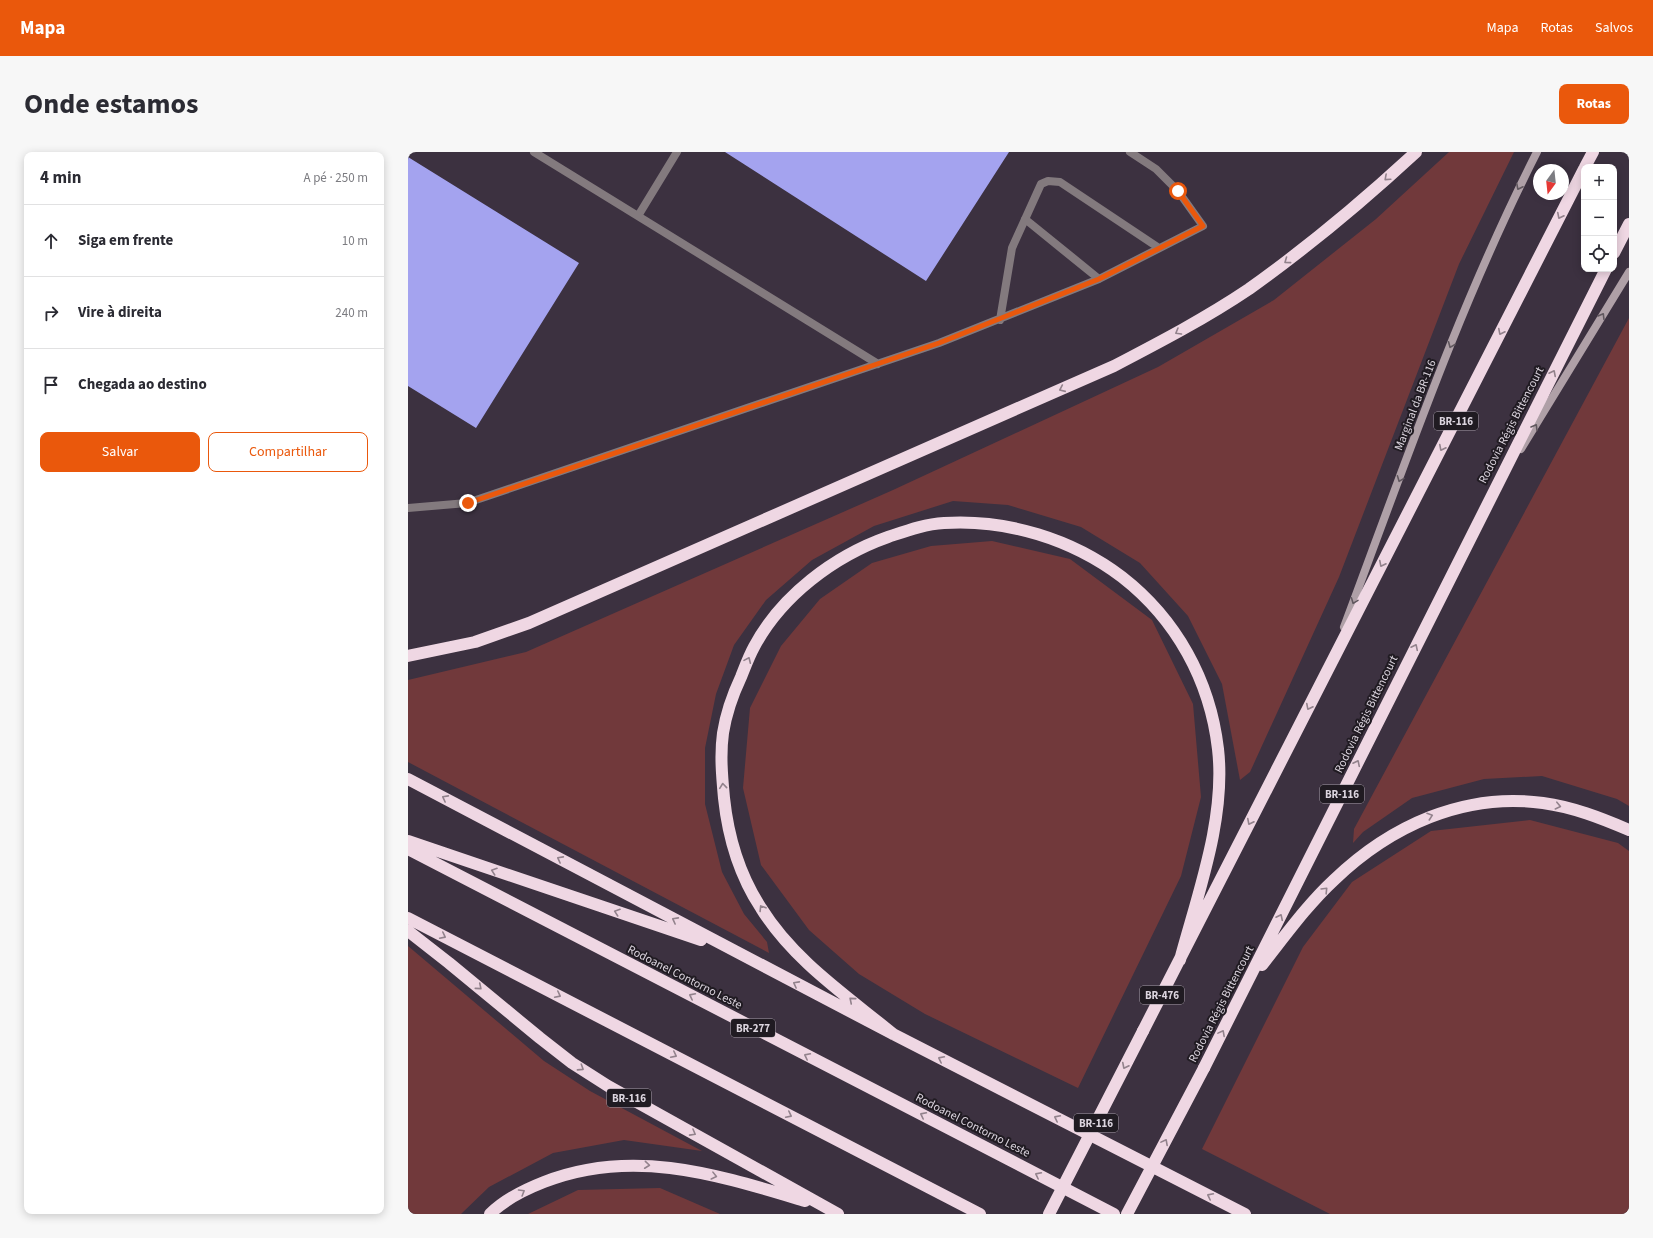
<!DOCTYPE html>
<html lang="pt">
<head>
<meta charset="utf-8">
<style>
	body { margin:0; font-family:"Source Sans 3",sans-serif; background:#f7f7f7; color:#2b2b33 }
	.controls { position:absolute; right:12px; top:12px; display:grid; overflow:hidden; border-radius:8px; box-shadow:0 2px 10px #0003 }
	.controls button { width:36px; height:36px; display:grid; place-items:center; padding:0; border:0; border-bottom:1px solid #e1e1e2; background:#fff; color:#2b2b33; font:20px sans-serif }
	.compass { position:absolute; left:1125px; top:12px; width:36px; height:36px; border-radius:50%; background:#fff; box-shadow:0 2px 10px #0003; rotate:195deg }
	.stop { position:absolute; width:12px; height:12px; margin:-9px; border:3px solid #ea580c; border-radius:50%; background:#fff }
	.stop.end { background:#ea580c; border-color:#fff; box-shadow:0 1px 4px #0008 }
	.list { margin:0; padding:0; list-style:none }
	h2 { display:flex; justify-content:space-between; align-items:center; height:52px; margin:0; padding:0 16px; font-size:17px }
	h2 small { font-size:13px; font-weight:400; color:#7c7c81 }
	.list li { display:grid; grid-template-columns:26px 1fr auto; gap:12px; align-items:center; box-sizing:border-box; height:72px; padding:0 16px; border-top:1px solid #e1e1e2 }
	.list b { display:block; font-size:15px; white-space:nowrap }
	.list em { font-size:13px; font-style:normal; color:#7c7c81 }
	.actions { display:flex; gap:8px; padding:12px 16px }
	.actions a { flex:1; padding:9px 0; border:1px solid #ea580c; border-radius:8px; text-align:center; font-size:14px; color:#ea580c }
	.actions .main { background:#ea580c; color:#fff }
	.icon { flex:none; width:22px; height:22px; fill:none; stroke:currentColor; stroke-width:2; stroke-linecap:round; stroke-linejoin:round }
	.map { position:relative; flex:none; width:1221px; height:1062px; overflow:hidden; border-radius:8px }
	header { display:flex; align-items:center; gap:24px; box-sizing:border-box; height:56px; padding:0 20px; background:#ea580c; color:#fff }
	header strong { font-size:19px }
	nav { display:flex; gap:22px; margin-inline-start:auto; font-size:14px }
	.intro { display:flex; align-items:center; justify-content:space-between; box-sizing:border-box; height:96px; padding:0 24px }
	h1 { margin:0; font-size:28px }
	.button { padding:10px 18px; border-radius:8px; background:#ea580c; color:#fff; font-size:14px; font-weight:700 }
	main { display:flex; gap:24px; padding:0 24px }
	aside { flex:1; background:#fff; border-radius:8px; box-shadow:0 2px 10px #0003 }
	.map>svg:first-child { display:block }
	.green { fill:#71393b }
	.building { fill:#a4a3ef }
	.lines { fill:none; stroke-linecap:round; stroke-linejoin:round }
	.service { stroke:#837a7e; stroke-width:8 }
	.secondary { stroke:#afa0a7; stroke-width:8 }
	.motorway { stroke:#efd7e3; stroke-width:12 }
	.motorway-bridge { stroke:#efd7e3; stroke-width:12 }
	.oneway { stroke:#92828c }
	.oneway2 { stroke:#60575e }
	.route { stroke:#ea580c; stroke-width:5 }
	.labels { text-anchor:middle; stroke-width:4; stroke-linejoin:round; paint-order:stroke }
	.shield { fill:#201b22; stroke:#a39ca6; stroke-width:1 }
	.shield-label { font-size:11px; font-weight:bold; fill:#dbd4de }
	.street-label { font-size:12px; fill:#dbd4de; stroke:#201b22 }
</style>
</head>
<body>
<header>
<strong>Mapa</strong>
<nav><a>Mapa</a><a>Rotas</a><a>Salvos</a></nav>
</header>
<div class="intro"><h1>Onde estamos</h1><a class="button">Rotas</a></div>
<main>
<aside>
<h2>4 min<small>A pé · 250 m</small></h2>
<ul class="list">
<li><svg class="icon" aria-label="ahead" viewBox="0 0 24 24"><path d="M12 20V5M6 11l6-6 6 6"/></svg><div><b>Siga em frente</b></div><em>10 m</em></li>
<li><svg class="icon" aria-label="right" viewBox="0 0 24 24"><path d="M7 20v-9h11M14 6l5 5-5 5"/></svg><div><b>Vire à direita</b></div><em>240 m</em></li>
<li><svg class="icon" aria-label="arrive" viewBox="0 0 24 24"><path d="M6 21V4h12l-3 4 3 4H6"/></svg><div><b>Chegada ao destino</b></div></li>
</ul>
<div class="actions"><a class="main">Salvar</a><a>Compartilhar</a></div>
</aside>
<div class="map">
<svg width="1221" height="1062" viewBox="0 0 1221 1062">
	<rect width="100%" height="100%" fill="#3c3140"/>
	<path class="green" d="M 1041,0 L 1106,0 L 1051,112 L 931,425 L 842,620 L 832,628 L 814,532 L 780,464 L 732,411 L 673,375 L 600,353 L 545,349 L 466,374 L 404,408 L 358,448 L 326,493 L 308,542 L 297,596 L 297,652 L 314,720 L 336,762 L 359,790 L 361,801 L 0,610 L 0,528 L 118,500 L 485,338 L 750,215 L 866,148 L 968,67 Z
		M 1221,166 L 1221,654 L 1209,647 L 1134,624 L 1076,627 L 1004,646 L 955,680 L 945,691 L 946,677 Z
		M 584,389 L 662,407 L 744,468 L 785,552 L 793,645 L 773,724 L 670,936 L 517,862 L 451,822 L 401,778 L 353,713 L 335,636 L 342,556 L 373,494 L 412,447 L 464,411 L 523,394 Z
		M 1122,668 L 1210,691 L 1221,699 L 1221,1062 L 922,1062 L 794,997 L 895,795 L 944,730 L 1023,679 Z
		M 0,794 L 136,909 L 182,939 L 294,999 L 216,988 L 145,1001 L 81,1035 L 53,1062 L 0,1062 Z
		M 252,1036 L 312,1062 L 120,1062 L 170,1038 Z"/>
	<path class="building" d="M 317,0 L 601,0 L 518,129 Z
		M 0,5 L 171,111 L 68,276 L 0,234 Z"/>
	<g class="lines">
		<path class="service" d="M 126,0 L 470,212
			M 230,64 L 269,0
			M 617,67 L 691,127
			M 592,168 L 604,96 L 633,32 L 640,29 L 652,30 L 751,96
			M 0,356 L 59,351 L 531,191 L 691,127 L 795,74 L 770,39 L 748,17 L 722,0"/>
		<path class="secondary" d="M 1113,297 L 1221,120
			M 936,475 C 996,315 1051,153 1129,0"/>
		<path class="motorway" d="M 1177,15 L 1185,0
			M 1206,101 L 1221,72
			M 0,504 L 67,490 L 121,471 L 706,214 C 752,190 798,166 841,137 C 900,95 955,49 1008,0
			M 0,627 L 485,882 L 837,1062
			M 0,689 L 293,788
			M 0,697 L 706,1062
			M 0,766 L 572,1062
			M 0,779 L 41,811 L 132,886 L 164,911 L 200,934 L 430,1062
			M 854,813 C 877,784 899,753 926,728 C 982,674 1056,640 1135,651 C 1165,655 1193,666 1221,678
			M 735,879 L 1176,17
			M 485,882 C 439,844 385,808 353,756 C 332,724 320,684 316,646 C 314,624 312,603 315,581 C 318,562 325,542 333,525 C 337,515 341,504 346,495 C 373,444 426,404 480,385 C 498,379 517,372 536,371 C 599,367 664,387 714,425 C 768,467 802,528 810,597 C 818,666 790,741 772,808
			M 796,916 L 1198,117
			M 82,1062 C 96,1048 118,1037 136,1030 C 225,995 310,1023 397,1049"/>
		<path class="motorway-bridge" d="M 641,1062 L 735,879
			M 719,1062 L 796,916"/>
	</g>
	<defs><path id="oneway-chevron" d="M-2-3.5L2.5 0L-2 3.5" fill="none" stroke-width="1.6" stroke-linecap="round" stroke-linejoin="round"/></defs>
	<g class="oneway">
		<use href="#oneway-chevron" transform="translate(979 26) rotate(138)"/>
		<use href="#oneway-chevron" transform="translate(1152 64) rotate(117)"/>
		<use href="#oneway-chevron" transform="translate(879 109) rotate(144)"/>
		<use href="#oneway-chevron" transform="translate(770 180) rotate(150)"/>
		<use href="#oneway-chevron" transform="translate(1093 180) rotate(117)"/>
		<use href="#oneway-chevron" transform="translate(1145 221) rotate(-63)"/>
		<use href="#oneway-chevron" transform="translate(654 237) rotate(156)"/>
		<use href="#oneway-chevron" transform="translate(1034 296) rotate(117)"/>
		<use href="#oneway-chevron" transform="translate(974 412) rotate(117)"/>
		<use href="#oneway-chevron" transform="translate(1007 495) rotate(-64)"/>
		<use href="#oneway-chevron" transform="translate(340 508) rotate(-66)"/>
		<use href="#oneway-chevron" transform="translate(901 555) rotate(117)"/>
		<use href="#oneway-chevron" transform="translate(949 611) rotate(-64)"/>
		<use href="#oneway-chevron" transform="translate(315 634) rotate(-96)"/>
		<use href="#oneway-chevron" transform="translate(37 646) rotate(-152)"/>
		<use href="#oneway-chevron" transform="translate(1150 654) rotate(13)"/>
		<use href="#oneway-chevron" transform="translate(1022 664) rotate(-19)"/>
		<use href="#oneway-chevron" transform="translate(842 670) rotate(117)"/>
		<use href="#oneway-chevron" transform="translate(152 707) rotate(-152)"/>
		<use href="#oneway-chevron" transform="translate(86 719) rotate(-161)"/>
		<use href="#oneway-chevron" transform="translate(917 738) rotate(-46)"/>
		<use href="#oneway-chevron" transform="translate(354 756) rotate(-122)"/>
		<use href="#oneway-chevron" transform="translate(209 760) rotate(-161)"/>
		<use href="#oneway-chevron" transform="translate(872 765) rotate(-64)"/>
		<use href="#oneway-chevron" transform="translate(267 768) rotate(-152)"/>
		<use href="#oneway-chevron" transform="translate(35 784) rotate(27)"/>
		<use href="#oneway-chevron" transform="translate(388 832) rotate(-152)"/>
		<use href="#oneway-chevron" transform="translate(71 835) rotate(40)"/>
		<use href="#oneway-chevron" transform="translate(150 843) rotate(27)"/>
		<use href="#oneway-chevron" transform="translate(284 844) rotate(-153)"/>
		<use href="#oneway-chevron" transform="translate(444 848) rotate(-140)"/>
		<use href="#oneway-chevron" transform="translate(814 881) rotate(-62)"/>
		<use href="#oneway-chevron" transform="translate(266 903) rotate(27)"/>
		<use href="#oneway-chevron" transform="translate(399 904) rotate(-153)"/>
		<use href="#oneway-chevron" transform="translate(533 907) rotate(-153)"/>
		<use href="#oneway-chevron" transform="translate(717 914) rotate(117)"/>
		<use href="#oneway-chevron" transform="translate(173 916) rotate(33)"/>
		<use href="#oneway-chevron" transform="translate(381 963) rotate(27)"/>
		<use href="#oneway-chevron" transform="translate(515 963) rotate(-153)"/>
		<use href="#oneway-chevron" transform="translate(649 966) rotate(-153)"/>
		<use href="#oneway-chevron" transform="translate(285 981) rotate(29)"/>
		<use href="#oneway-chevron" transform="translate(757 990) rotate(-62)"/>
		<use href="#oneway-chevron" transform="translate(239 1013) rotate(6)"/>
		<use href="#oneway-chevron" transform="translate(630 1023) rotate(-153)"/>
		<use href="#oneway-chevron" transform="translate(306 1024) rotate(14)"/>
		<use href="#oneway-chevron" transform="translate(114 1040) rotate(-31)"/>
		<use href="#oneway-chevron" transform="translate(802 1044) rotate(-153)"/>
	</g>
	<g class="oneway2">
		<use href="#oneway-chevron" transform="translate(1111 35) rotate(117)"/>
		<use href="#oneway-chevron" transform="translate(1194 164) rotate(-59)"/>
		<use href="#oneway-chevron" transform="translate(1043 193) rotate(112)"/>
		<use href="#oneway-chevron" transform="translate(1127 275) rotate(-59)"/>
		<use href="#oneway-chevron" transform="translate(992 327) rotate(111)"/>
		<use href="#oneway-chevron" transform="translate(946 449) rotate(111)"/>
	</g>
	<g class="lines">
		<path class="route" d="M 60,351 L 531,191 L 691,127 L 795,74 L 770,39"/>
	</g>
	<g class="labels">
		<g class="shield">
			<rect x="1026" y="260" width="44" height="18" rx="3"/>
			<rect x="912" y="633" width="44" height="18" rx="3"/>
			<rect x="732" y="834" width="44" height="18" rx="3"/>
			<rect x="323" y="867" width="44" height="18" rx="3"/>
			<rect x="199" y="937" width="44" height="18" rx="3"/>
			<rect x="666" y="962" width="44" height="18" rx="3"/>
		</g>
		<g class="shield-label">
			<text x="1048" y="273">BR-116</text>
			<text x="934" y="646">BR-116</text>
			<text x="754" y="847">BR-476</text>
			<text x="345" y="880">BR-277</text>
			<text x="221" y="950">BR-116</text>
			<text x="688" y="975">BR-116</text>
		</g>
		<g class="street-label">
			<text transform="translate(1007 253) rotate(-69)" y="4">Marginal da BR-116</text>
			<text transform="translate(1103 273) rotate(-63)" y="4">Rodovia Régis Bittencourt</text>
			<text transform="translate(958 562) rotate(-64)" y="4">Rodovia Régis Bittencourt</text>
			<text transform="translate(277 825) rotate(27)" y="4">Rodoanel Contorno Leste</text>
			<text transform="translate(813 852) rotate(-63)" y="4">Rodovia Régis Bittencourt</text>
			<text transform="translate(565 973) rotate(27)" y="4">Rodoanel Contorno Leste</text>
		</g>
	</g>
</svg>
<div class="controls">
<button>+</button>
<button>−</button>
<button><svg class="icon" aria-label="locate" viewBox="0 0 24 24"><circle cx="12" cy="12" r="6"/><path d="M12 2v4M12 18v4M2 12h4M18 12h4"/></svg></button>
</div>
<svg class="compass" viewBox="-18 -18 36 36"><path d="M0-13l5 13h-10z" fill="#e53935"/><path d="M0 13l5-13h-10z" fill="#7c7c81"/></svg>
<div class="stop" style="left:770px;top:39px"></div>
<div class="stop end" style="left:60px;top:351px"></div>
</div>
</main>
</body>
</html>
